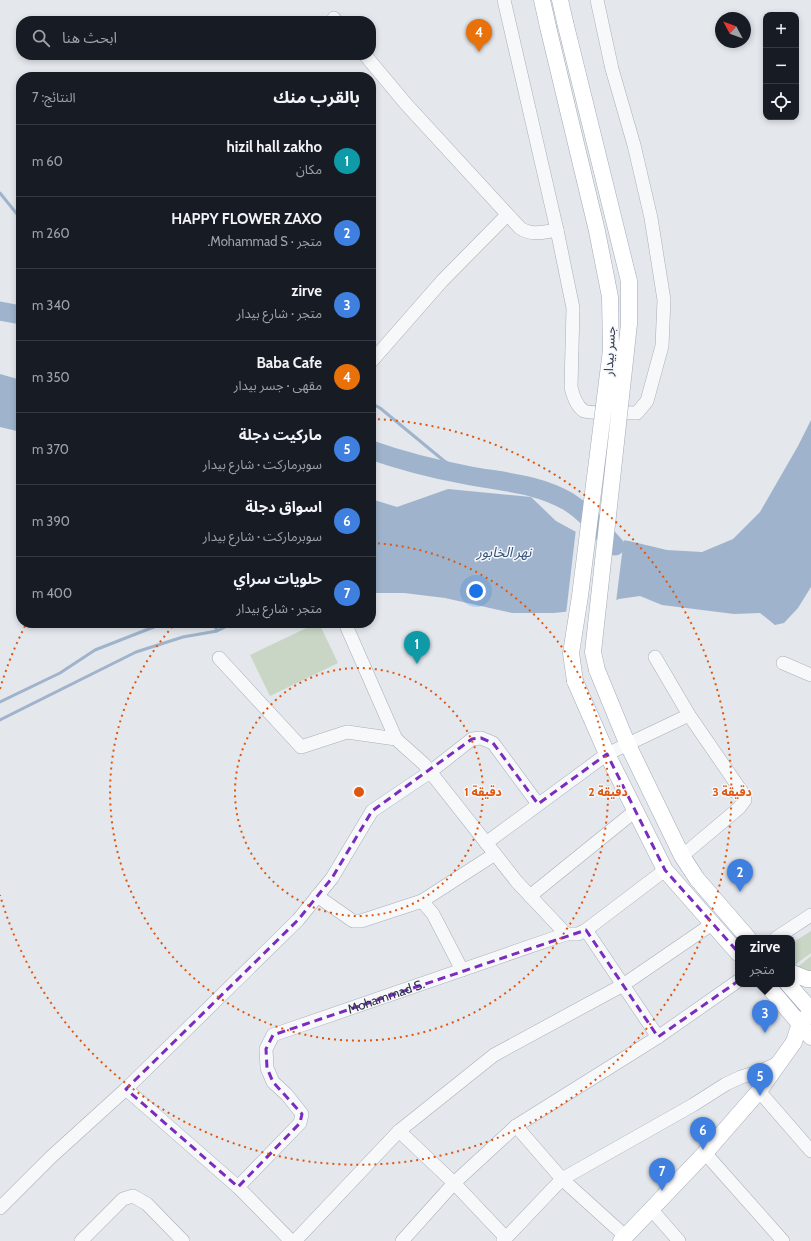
<!DOCTYPE html>
<html lang="ar">
<head>
<meta charset="utf-8">
<style>
	body { margin:0; font-family:Cabin,"Noto Sans Arabic",sans-serif; background:#20242c; color:#f1f3f6; direction:rtl }
	.controls { position:absolute; right:12px; top:12px; display:grid; overflow:hidden; border-radius:8px; box-shadow:0 2px 6px #0003 }
	.controls button { width:36px; height:36px; display:grid; place-items:center; padding:0; border:0; border-bottom:1px solid #363941; background:#171b24; color:#f1f3f6; font:20px sans-serif }
	.compass { position:absolute; left:715px; top:12px; width:36px; height:36px; border-radius:50%; background:#171b24; box-shadow:0 2px 6px #0003; rotate:311deg }
	.you { position:absolute; left:476px; top:591px; width:14px; height:14px; margin:-10px; border:3px solid #fff; border-radius:50%; background:#1a73e8; box-shadow:0 0 0 6px #1a73e833 }
	.badge { display:grid; place-items:center; width:26px; height:26px; border-radius:50%; background:#2563eb; color:#fff; font-size:13px; font-weight:700 }
	.pin { position:absolute; translate:-50% -33px; filter:drop-shadow(0 1px 2px #0008) }
	.pin::after { content:''; position:absolute; top:21px; width:14px; height:12px; background:inherit; clip-path:polygon(0 0,100% 0,50% 100%) }
	.popup { position:absolute; left:735px; top:935px; width:60px; height:52px; box-sizing:border-box; display:grid; place-content:center; border-radius:8px; background:#171b24; filter:drop-shadow(0 1px 3px #0005); font-size:13px; white-space:nowrap; color:#9ea1a6 }
	.popup b { font-size:15px; color:#f1f3f6 }
	.popup::after { content:''; position:absolute; left:50%; top:100%; margin-left:-8px; border:8px solid transparent; border-top-color:#171b24 }
	.list { margin:0; padding:0; list-style:none }
	h2 { display:flex; justify-content:space-between; align-items:center; height:52px; margin:0; padding:0 16px; font-size:17px }
	h2 small { font-size:13px; font-weight:400; color:#9ea1a6 }
	.list li { display:grid; grid-template-columns:26px 1fr auto; gap:12px; align-items:center; box-sizing:border-box; height:72px; padding:0 16px; border-top:1px solid #363941 }
	.list b { display:block; font-size:15px; white-space:nowrap }
	.list p { margin:0; font-size:13px; white-space:nowrap; color:#9ea1a6 }
	.list em { font-size:13px; font-style:normal; color:#9ea1a6 }
	.icon { flex:none; width:22px; height:22px; fill:none; stroke:currentColor; stroke-width:2; stroke-linecap:round; stroke-linejoin:round }
	.map { position:relative; flex:none; width:811px; height:1241px; overflow:hidden; direction:ltr }
	.search { position:absolute; background:#171b24; box-shadow:0 2px 6px #0003; left:16px; top:16px; width:360px; height:44px; display:flex; align-items:center; gap:10px; box-sizing:border-box; padding:0 14px; border-radius:16px; color:#9ea1a6; font-size:15px }
	.panel { position:absolute; background:#171b24; box-shadow:0 2px 6px #0003; left:16px; top:72px; width:360px; height:556px; border-radius:16px; direction:rtl }
	.map>svg:first-child { display:block }
	.green { fill:#c9d6c5 }
	.water { fill:#9fb4cc }
	.pier { fill:#e4e7ec }
	.lines { fill:none; stroke-linecap:round; stroke-linejoin:round }
	.stream { stroke:#9fb4cc; stroke-width:3 }
	.river { stroke:#9fb4cc; stroke-width:19 }
	.minor-casing { stroke:#a9aeb7; stroke-width:14 }
	.major-casing { stroke:#a3abb8; stroke-width:17 }
	.minor { stroke:#f7f8fa; stroke-width:13 }
	.major { stroke:#fff; stroke-width:16 }
	.major-bridge-casing { stroke:#a3abb8; stroke-width:17; stroke-linecap:butt }
	.major-bridge { stroke:#fff; stroke-width:16 }
	.marked { fill:none; stroke:#7b2cbf; stroke-width:3; stroke-dasharray:8 5; stroke-linejoin:round }
	.ring { fill:none; stroke:#df570f; stroke-width:2; stroke-dasharray:2 4 }
	.labels { text-anchor:middle; stroke-width:3; stroke-linejoin:round; paint-order:stroke }
	.street-label { font-size:13px; fill:#2b3445; stroke:#f4f6f9 }
	.water-label { font-size:14px; font-style:italic; fill:#34527a; stroke:#f4f6f9 }
	.centre { fill:#df570f; stroke:#f4f6f9; stroke-width:2 }
	.ring-label { font-size:12px; text-anchor:middle; font-weight:bold; fill:#df570f; stroke:#f4f6f9; stroke-width:3; stroke-linejoin:round; paint-order:stroke }
</style>
</head>
<body>
<div class="map">
<svg width="811" height="1241" viewBox="0 0 811 1241">
	<rect width="100%" height="100%" fill="#e4e7ec"/>
	<path class="green" d="M 317,623 L 319,623 L 338,663 L 270,696 L 250,655 Z
		M 811,931 L 811,953 L 792,967 L 792,943 Z
		M 811,956 L 811,975 L 794,970 Z"/>
	<path class="water" d="M 0,374 L 21,380 L 21,432 L 0,427 Z
		M 811,420 L 811,587 L 798,608 L 784,623 L 775,625 L 760,613 L 734,614 L 662,605 L 640,596 L 619,599 L 590,609 L 554,613 L 512,613 L 445,598 L 404,593 L 371,593 L 371,499 L 397,507 L 448,489 L 531,497 L 556,521 L 578,533 L 629,541 L 667,550 L 702,552 L 733,539 L 760,512 L 798,446 Z"/>
	<path class="pier" d="M 576,529 L 579,531 L 624,538 L 616,602 L 590,611 L 566,614 Z"/>
	<g class="lines">
		<path class="stream" d="M 0,193 L 21,219
			M 371,403 L 380,408 L 443,460 L 464,475
			M 214,623 L 217,631
			M 0,702 L 60,673 L 95,650 L 164,623
			M 0,720 L 136,652 L 183,637 L 217,631 L 233,623"/>
		<path class="river" d="M 0,311 L 21,315
			M 371,450 C 402,461 434,469 466,475 C 501,482 537,483 569,502 C 588,514 600,530 615,546"/>
		<g class="minor-casing">
			<g id="minor">
				<path d="M 504,0 L 557,230 L 573,308 L 571,387 C 573,396 576,406 584,411 C 590,414 628,412 637,413 L 647,401 L 662,346 L 664,300 L 651,218 L 634,145 L 612,69 L 597,0"/>
				<path d="M 334,18 L 336,21"/>
				<path d="M 365,55 L 406,104 L 520,228 C 532,236 544,232 557,230"/>
				<path d="M 371,362 L 442,281 L 507,215"/>
				<path d="M 345,623 L 396,739"/>
				<path d="M 655,657 L 689,715 L 744,795 L 745,800 L 739,808 L 682,856"/>
				<path d="M 219,658 L 301,747 L 347,732 L 396,739 L 424,764 L 517,882 L 566,934"/>
				<path d="M 783,663 L 811,675"/>
				<path d="M 486,843 L 607,754 L 689,715"/>
				<path d="M 317,896 L 353,921 L 361,921 L 422,901"/>
				<path d="M 530,896 L 635,811"/>
				<path d="M 586,930 L 658,1037"/>
				<path d="M 776,938 L 811,915"/>
				<path d="M 462,970 L 433,914 L 422,901 L 495,854"/>
				<path d="M 126,1089 L 238,1187 L 291,1241"/>
				<path d="M 759,1091 L 811,1151"/>
				<path d="M 516,1126 L 562,1179 L 625,1236"/>
				<path d="M 399,1131 L 494,1055 L 623,985 L 712,924"/>
				<path d="M 705,1153 L 783,1241"/>
				<path id="s1" d="M 238,1187 L 300,1123 L 302,1114 L 287,1095 L 273,1082 L 267,1068 L 266,1049 L 273,1035 L 566,934 L 578,934 L 586,930 L 665,870"/>
				<path d="M 0,1208 L 51,1157 L 126,1089 L 298,920 L 332,878 L 372,811 L 430,772 L 472,739 L 481,738 L 493,743 L 538,804"/>
				<path d="M 651,1209 L 679,1241"/>
				<path d="M 81,1241 L 123,1199 L 133,1196 L 147,1204 L 183,1241"/>
				<path d="M 295,1241 L 399,1131 L 454,1183 L 506,1238"/>
				<path d="M 402,1241 L 454,1183 L 516,1126 L 658,1037 L 738,981"/>
				<path d="M 503,1241 L 562,1179 L 693,1105 L 726,1084 L 741,1077 L 758,1072 L 781,1062"/>
			</g>
		</g>
		<g class="major-casing">
			<path id="major" d="M 542,0 L 548,27
				M 560,0 L 565,22
				M 597,670 L 627,743 L 682,856 L 697,879 L 748,938
				M 575,681 L 607,754 L 665,870 L 738,953
				M 792,973 L 807,979 L 811,979
				M 766,984 L 811,1037
				M 788,984 L 811,1010
				M 621,1241 L 705,1153 L 759,1091 L 794,1042 L 800,1023 L 811,1013"/>
		</g>
		<use href="#minor" class="minor"/>
		<use href="#major" class="major"/>
		<g class="major-bridge-casing">
			<path id="major-bridge" d="M 565,22 L 629,281 L 629,324 L 593,652 L 597,670
				M 548,27 L 597,231 L 610,297 L 611,350 L 580,596 L 571,653 L 575,681"/>
		</g>
		<use href="#major-bridge" class="major-bridge"/>
	</g>
	<path class="marked" d="M 481,738 L 493,743 L 538,804 L 607,754 L 665,870 L 754,970 L 658,1037 L 586,930 L 273,1035 L 266,1049 L 267,1068 L 273,1082 L 302,1114 L 300,1123 L 238,1187 L 126,1089 L 298,920 L 332,878 L 372,811 L 472,739 Z"/>
	<g class="ring">
		<circle cx="359" cy="792" r="124"/>
		<path d="M372 543A249 249 0 1 1 175 624"/>
		<path d="M0 689A373 373 0 0 1 25 626M372 419A373 373 0 1 1 0 895"/>
	</g>
	<g class="labels">
		<g class="street-label">
			<text transform="translate(609 351) rotate(-87)" y="5">جسر بيدار</text>
			<text dy="5" stroke="none"><textPath href="#s1" startOffset="311">Mohammad S.</textPath></text>
		</g>
		<g class="water-label">
			<text x="504" y="557">نهر الخابور</text>
		</g>
	</g>
	<circle cx="359" cy="792" r="6" class="centre"/>
	<g class="ring-label">
		<text x="483" y="796">1 دقيقة</text>
		<text x="608" y="796">2 دقيقة</text>
		<text x="732" y="796">3 دقيقة</text>
	</g>
</svg>
<div class="controls">
<button>+</button>
<button>−</button>
<button><svg class="icon" aria-label="locate" viewBox="0 0 24 24"><circle cx="12" cy="12" r="6"/><path d="M12 2v4M12 18v4M2 12h4M18 12h4"/></svg></button>
</div>
<svg class="compass" viewBox="-18 -18 36 36"><path d="M0-13l5 13h-10z" fill="#e53935"/><path d="M0 13l5-13h-10z" fill="#9ea1a6"/></svg>
<div class="you"></div>
<div class="pin badge" style="left:417px;top:664px;background:#0f9aa8">1</div>
<div class="pin badge" style="left:740px;top:892px;background:#3f7fe0">2</div>
<div class="pin badge" style="left:765px;top:1033px;background:#3f7fe0">3</div>
<div class="popup"><b>zirve</b>متجر</div>
<div class="pin badge" style="left:479px;top:52px;background:#e8710a">4</div>
<div class="pin badge" style="left:760px;top:1096px;background:#3f7fe0">5</div>
<div class="pin badge" style="left:703px;top:1150px;background:#3f7fe0">6</div>
<div class="pin badge" style="left:662px;top:1191px;background:#3f7fe0">7</div>
<div class="search"><svg class="icon" aria-label="search" viewBox="0 0 24 24"><circle cx="10" cy="10" r="6"/><path d="M15 15l6 6"/></svg>ابحث هنا</div>
<section class="panel">
<h2>بالقرب منك<small>النتائج: 7</small></h2>
<ul class="list">
<li><span class="badge" style="background:#0f9aa8">1</span><div><b>hizil hall zakho</b><p>مكان</p></div><em>60 m</em></li>
<li><span class="badge" style="background:#3f7fe0">2</span><div><b>HAPPY FLOWER ZAXO</b><p>متجر · Mohammad S.</p></div><em>260 m</em></li>
<li><span class="badge" style="background:#3f7fe0">3</span><div><b>zirve</b><p>متجر · شارع بيدار</p></div><em>340 m</em></li>
<li><span class="badge" style="background:#e8710a">4</span><div><b>Baba Cafe</b><p>مقهى · جسر بيدار</p></div><em>350 m</em></li>
<li><span class="badge" style="background:#3f7fe0">5</span><div><b>ماركيت دجلة</b><p>سوبرماركت · شارع بيدار</p></div><em>370 m</em></li>
<li><span class="badge" style="background:#3f7fe0">6</span><div><b>اسواق دجلة</b><p>سوبرماركت · شارع بيدار</p></div><em>390 m</em></li>
<li><span class="badge" style="background:#3f7fe0">7</span><div><b>حلويات سراي</b><p>متجر · شارع بيدار</p></div><em>400 m</em></li>
</ul>
</section>
</div>
</body>
</html>
